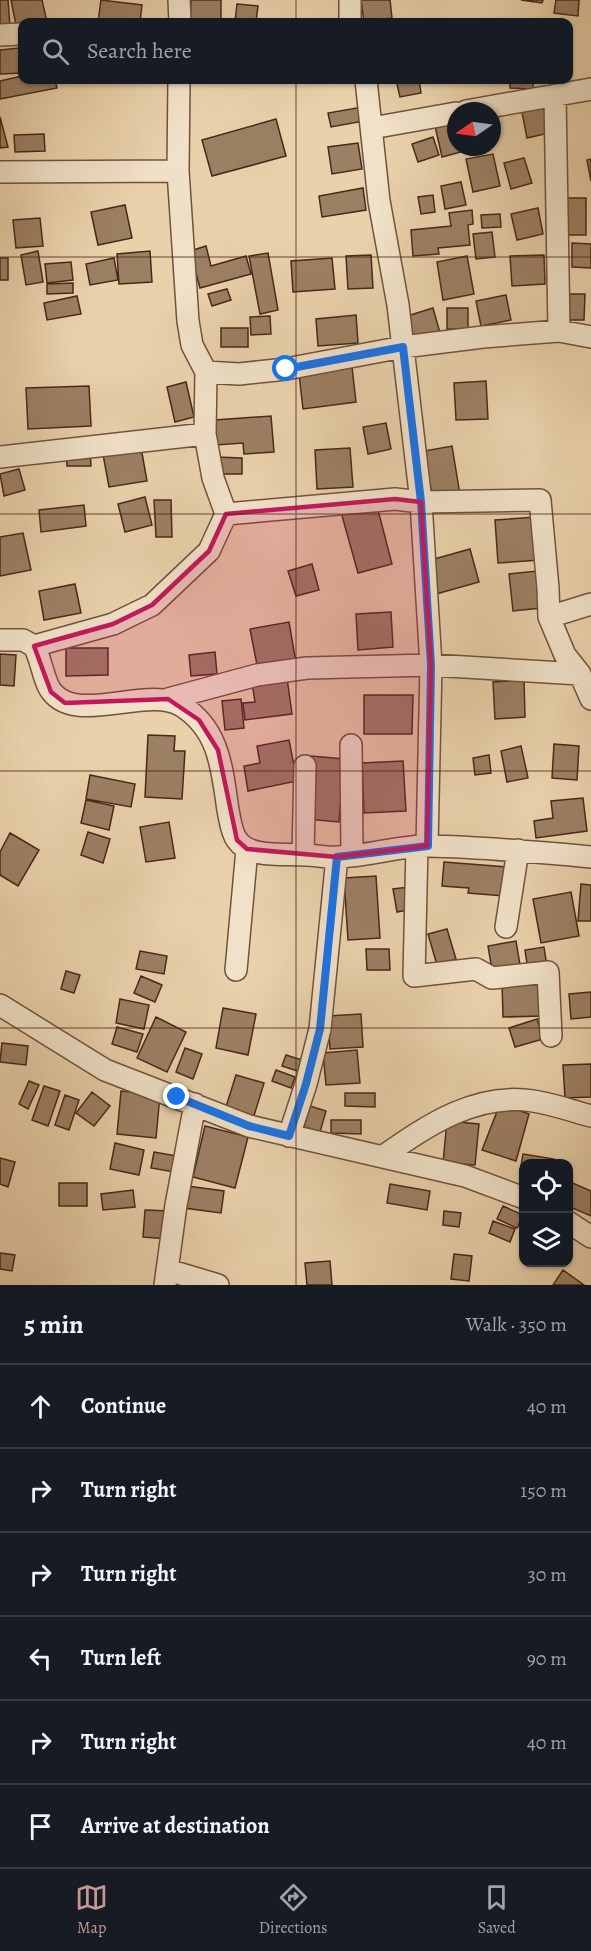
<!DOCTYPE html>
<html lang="en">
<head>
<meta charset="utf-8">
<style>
	body { margin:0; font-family:Alegreya,serif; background:#20242c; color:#f1f3f6 }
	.controls { position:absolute; right:18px; bottom:18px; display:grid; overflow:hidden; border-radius:12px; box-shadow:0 2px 4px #0004 }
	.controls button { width:54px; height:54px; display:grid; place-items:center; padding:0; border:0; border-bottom:2px solid #363941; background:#171b24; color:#f1f3f6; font:30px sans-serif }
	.compass { position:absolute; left:447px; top:102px; width:54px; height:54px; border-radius:50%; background:#171b24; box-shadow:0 2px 4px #0004; rotate:257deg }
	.stop { position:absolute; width:18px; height:18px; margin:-14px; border:4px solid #1a73e8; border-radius:50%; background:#fff }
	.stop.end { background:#1a73e8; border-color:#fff; box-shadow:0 2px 6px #0008 }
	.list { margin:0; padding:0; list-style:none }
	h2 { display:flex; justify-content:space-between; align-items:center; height:78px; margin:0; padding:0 24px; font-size:26px }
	h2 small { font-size:20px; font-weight:400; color:#9ea1a6 }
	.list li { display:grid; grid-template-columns:39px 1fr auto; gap:18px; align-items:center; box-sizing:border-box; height:84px; padding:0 24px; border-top:2px solid #363941 }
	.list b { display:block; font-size:22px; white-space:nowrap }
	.list em { font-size:20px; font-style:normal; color:#9ea1a6 }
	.icon { flex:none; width:33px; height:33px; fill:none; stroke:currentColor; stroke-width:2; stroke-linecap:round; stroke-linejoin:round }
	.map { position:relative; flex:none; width:591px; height:1285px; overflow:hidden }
	.search { position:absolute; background:#171b24; box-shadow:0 2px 4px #0004; left:18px; right:18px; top:18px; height:66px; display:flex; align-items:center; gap:15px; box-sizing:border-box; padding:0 21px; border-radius:12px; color:#9ea1a6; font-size:22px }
	.sheet { height:582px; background:#171b24 }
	nav { display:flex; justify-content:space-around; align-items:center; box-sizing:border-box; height:84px; border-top:2px solid #363941; background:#171b24; font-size:16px; color:#9ea1a6 }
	nav a { display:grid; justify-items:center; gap:3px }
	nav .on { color:#c59692 }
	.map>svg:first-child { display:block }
	.building { fill:#9c8064; stroke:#492817; stroke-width:1.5 }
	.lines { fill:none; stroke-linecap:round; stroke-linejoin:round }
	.minor-casing { stroke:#71523c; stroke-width:24 }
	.minor { stroke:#f1e1c8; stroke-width:21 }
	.route { stroke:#1a73e8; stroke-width:8 }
	.marked { fill:#c2185b; fill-opacity:0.2; stroke:#c2185b; stroke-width:4.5; stroke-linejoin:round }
	.grid { fill:none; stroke:#492817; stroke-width:1.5; stroke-opacity:0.55 }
</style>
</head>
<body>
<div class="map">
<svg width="591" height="1285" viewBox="0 0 591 1285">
	<rect width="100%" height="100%" fill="#e9d1ab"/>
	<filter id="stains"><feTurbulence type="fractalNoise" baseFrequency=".00333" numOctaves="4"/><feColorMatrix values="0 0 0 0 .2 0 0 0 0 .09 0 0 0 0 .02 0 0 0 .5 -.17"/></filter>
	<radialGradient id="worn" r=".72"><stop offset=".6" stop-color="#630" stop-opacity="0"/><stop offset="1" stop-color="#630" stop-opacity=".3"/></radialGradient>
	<path class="building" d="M 0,0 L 8,0 L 10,28 L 0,28 Z
		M 11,0 L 42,0 L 47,22 L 22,22 L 22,29 L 17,30 Z
		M 101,0 L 142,5 L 140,22 L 98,22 Z
		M 191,0 L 221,0 L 221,22 L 192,22 L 192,19 L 190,19 Z
		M 361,0 L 390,0 L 392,18 L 364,22 Z
		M 521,0 L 543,0 L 542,3 Z
		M 556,0 L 579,0 L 578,16 L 554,13 Z
		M 237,4 L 258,6 L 256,22 L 235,22 Z
		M 19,48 L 21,73 L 0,74 L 0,50 Z
		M 22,76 L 22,80 L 55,80 L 57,88 L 0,99 L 0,81 Z
		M 396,80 L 419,80 L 421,93 L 400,97 Z
		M 510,80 L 533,80 L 533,89 L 510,88 Z
		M 362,107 L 364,121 L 331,127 L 328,113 Z
		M 543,107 L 549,133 L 527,138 L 522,112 Z
		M 0,117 L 8,147 L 0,148 Z
		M 276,119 L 286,156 L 212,176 L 202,140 Z
		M 456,120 L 456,147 L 467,147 L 468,150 L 442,157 L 435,126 Z
		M 44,134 L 45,151 L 15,152 L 14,135 Z
		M 433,137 L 439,155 L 418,162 L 412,144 Z
		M 358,143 L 362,169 L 332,174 L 328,147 Z
		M 493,154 L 500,186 L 473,192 L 466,159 Z
		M 524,158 L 532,183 L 511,189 L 504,163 Z
		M 591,159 L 591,181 L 587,160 Z
		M 461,182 L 466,205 L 445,209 L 441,186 Z
		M 363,188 L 366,210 L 322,217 L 319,196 Z
		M 433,195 L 435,212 L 421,214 L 418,197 Z
		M 563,198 L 586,198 L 586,235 L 564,235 Z
		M 125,205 L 132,238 L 98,245 L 91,212 Z
		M 538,208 L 543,234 L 517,240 L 511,214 Z
		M 472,210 L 473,224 L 468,225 L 470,245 L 438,248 L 439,254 L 413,256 L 411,230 L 451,226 L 449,213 Z
		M 500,214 L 501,227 L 482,228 L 481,215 Z
		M 40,218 L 43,246 L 16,248 L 13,220 Z
		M 492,232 L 495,257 L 476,259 L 473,234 Z
		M 572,243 L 591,244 L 591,268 L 572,267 Z
		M 206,246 L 211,266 L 246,256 L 251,274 L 200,288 L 190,251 Z
		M 38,251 L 43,282 L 26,285 L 21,255 Z
		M 150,251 L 152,282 L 119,284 L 117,254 Z
		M 268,253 L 278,310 L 260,314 L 249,256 Z
		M 371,255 L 373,288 L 348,289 L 346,256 Z
		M 544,255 L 545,284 L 512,286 L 510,256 Z
		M 467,256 L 474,294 L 443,300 L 437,262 Z
		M 0,258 L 8,258 L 8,280 L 0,280 Z
		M 114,258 L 118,280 L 90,285 L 86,264 Z
		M 332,258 L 335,289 L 293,292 L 291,261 Z
		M 71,262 L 73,280 L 47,283 L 45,264 Z
		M 73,283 L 73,293 L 47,294 L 47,284 Z
		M 227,289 L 231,300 L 212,306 L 208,294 Z
		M 566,294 L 585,294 L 584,320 L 566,320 Z
		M 506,295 L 511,320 L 481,326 L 476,301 Z
		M 77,296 L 81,314 L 47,320 L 44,303 Z
		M 433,308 L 440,333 L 414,340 L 407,316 Z
		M 447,308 L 468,308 L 468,329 L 447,329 Z
		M 356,315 L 358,343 L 318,346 L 316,319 Z
		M 270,316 L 271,334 L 251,335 L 250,317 Z
		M 221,328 L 248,328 L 248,347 L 221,347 Z
		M 352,367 L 356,402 L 303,409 L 299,374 Z
		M 486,381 L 488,419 L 456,420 L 454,383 Z
		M 186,382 L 194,417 L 175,422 L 167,387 Z
		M 89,386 L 91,426 L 28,429 L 26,388 Z
		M 271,416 L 274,452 L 244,454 L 243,443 L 216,445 L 215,420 Z
		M 386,423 L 391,449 L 368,454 L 363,427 Z
		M 140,442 L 147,481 L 109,487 L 102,449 Z
		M 452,446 L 460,495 L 433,500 L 424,451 Z
		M 350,448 L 353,487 L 317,489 L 315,450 Z
		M 90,451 L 91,466 L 67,466 L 66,452 Z
		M 216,457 L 242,458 L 242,474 L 216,474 Z
		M 19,469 L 25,490 L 4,496 L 0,474 Z
		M 145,497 L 152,525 L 125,532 L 118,504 Z
		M 154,500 L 171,500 L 172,537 L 156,537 Z
		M 376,502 L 392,564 L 358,573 L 341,512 Z
		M 84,505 L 86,526 L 41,532 L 39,510 Z
		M 536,517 L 540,560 L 498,563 L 495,520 Z
		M 23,533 L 31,570 L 0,576 L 0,537 Z
		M 470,549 L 479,582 L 436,594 L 427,561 Z
		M 312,564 L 319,590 L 296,596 L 288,571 Z
		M 537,571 L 541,608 L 513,611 L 509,574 Z
		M 75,584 L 81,613 L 44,620 L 39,591 Z
		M 391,612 L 393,647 L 358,650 L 356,614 Z
		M 289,622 L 296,663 L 258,670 L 250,629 Z
		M 66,648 L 108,648 L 108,675 L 66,676 Z
		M 215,652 L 217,674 L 191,676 L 189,655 Z
		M 0,654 L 16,655 L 14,686 L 0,685 Z
		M 287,678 L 292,714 L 245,720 L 243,703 L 255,702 L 252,683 Z
		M 524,680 L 525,717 L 495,719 L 493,682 Z
		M 364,695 L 413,695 L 412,734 L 364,734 Z
		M 241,699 L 244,728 L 225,730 L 222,701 Z
		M 148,735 L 175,736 L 174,751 L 185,751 L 182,799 L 145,797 Z
		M 289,740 L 297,781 L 248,791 L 244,766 L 260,763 L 257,746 Z
		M 554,744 L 579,746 L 577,780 L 552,778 Z
		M 521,746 L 528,778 L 507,782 L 501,751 Z
		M 489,755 L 491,773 L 475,775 L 473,758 Z
		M 311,756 L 344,759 L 339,822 L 306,819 Z
		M 403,761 L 406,811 L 364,813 L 362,763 Z
		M 90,775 L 135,784 L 131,807 L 86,799 Z
		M 583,798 L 587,831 L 536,838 L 534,821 L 553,818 L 551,801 Z
		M 86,800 L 114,806 L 109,830 L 81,823 Z
		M 169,822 L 175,858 L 146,862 L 140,827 Z
		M 88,832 L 110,839 L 103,863 L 81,855 Z
		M 10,833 L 39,850 L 18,886 L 0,875 L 0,852 Z
		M 444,862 L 507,867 L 504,896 L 468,893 L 469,888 L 442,886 Z
		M 376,876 L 380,938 L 348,940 L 344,878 Z
		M 581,884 L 591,885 L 591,921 L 578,921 Z
		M 409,887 L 413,909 L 397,912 L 393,889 Z
		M 571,892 L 579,936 L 541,943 L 533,899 Z
		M 447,929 L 456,959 L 437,965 L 428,934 Z
		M 516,941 L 520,965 L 492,970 L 488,946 Z
		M 544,947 L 547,967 L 528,970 L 525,950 Z
		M 366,949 L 389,949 L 390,970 L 367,970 Z
		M 140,951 L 167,956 L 164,974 L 136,969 Z
		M 66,971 L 80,975 L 74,993 L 61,989 Z
		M 141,976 L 162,985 L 155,1002 L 134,993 Z
		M 502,982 L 542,982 L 543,1016 L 503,1017 Z
		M 591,992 L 591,1017 L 571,1019 L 569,994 Z
		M 120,999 L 149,1005 L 144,1029 L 116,1023 Z
		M 223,1008 L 256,1014 L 248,1055 L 216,1048 Z
		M 361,1014 L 363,1047 L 330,1049 L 328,1016 Z
		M 156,1017 L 186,1032 L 167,1072 L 137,1058 Z
		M 537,1019 L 543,1039 L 515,1047 L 509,1028 Z
		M 117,1027 L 143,1034 L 137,1052 L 112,1044 Z
		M 2,1043 L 28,1046 L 26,1065 L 0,1062 Z
		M 185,1048 L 202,1054 L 193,1079 L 176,1072 Z
		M 357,1050 L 360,1083 L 326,1085 L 323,1053 Z
		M 286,1055 L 305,1061 L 301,1072 L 282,1066 Z
		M 591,1064 L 591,1097 L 565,1098 L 563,1065 Z
		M 276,1070 L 295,1077 L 291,1088 L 272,1081 Z
		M 236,1075 L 264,1083 L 253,1119 L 225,1110 Z
		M 29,1081 L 39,1085 L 28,1109 L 19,1104 Z
		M 44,1086 L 60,1091 L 48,1126 L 32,1120 Z
		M 121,1091 L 160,1095 L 156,1138 L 117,1134 Z
		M 92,1092 L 110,1106 L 94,1126 L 76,1113 Z
		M 345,1093 L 375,1093 L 375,1107 L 345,1106 Z
		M 65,1095 L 79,1100 L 69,1130 L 55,1125 Z
		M 500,1104 L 529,1114 L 516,1161 L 482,1150 Z
		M 310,1106 L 326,1111 L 320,1132 L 304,1127 Z
		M 331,1120 L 361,1120 L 361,1134 L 331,1133 Z
		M 447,1121 L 479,1124 L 475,1165 L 443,1163 Z
		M 205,1126 L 248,1137 L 235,1188 L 193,1177 Z
		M 115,1143 L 144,1150 L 139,1175 L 110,1169 Z
		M 154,1152 L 177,1156 L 174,1172 L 151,1168 Z
		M 523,1154 L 554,1159 L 553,1164 L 524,1164 L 524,1173 L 520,1172 Z
		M 0,1158 L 15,1162 L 8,1187 L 0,1184 Z
		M 568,1181 L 591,1191 L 591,1216 L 568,1206 Z
		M 59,1183 L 87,1183 L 87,1206 L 59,1206 Z
		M 390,1184 L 430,1191 L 427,1210 L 387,1203 Z
		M 187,1186 L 224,1191 L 221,1213 L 184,1208 Z
		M 133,1190 L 135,1207 L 103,1210 L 101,1194 Z
		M 503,1206 L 523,1215 L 517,1228 L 497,1219 Z
		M 145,1210 L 170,1211 L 169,1239 L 143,1237 Z
		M 444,1211 L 461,1213 L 459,1227 L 443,1225 Z
		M 493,1221 L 515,1229 L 510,1242 L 489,1233 Z
		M 0,1253 L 15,1255 L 12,1271 L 0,1269 Z
		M 454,1254 L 472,1256 L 469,1281 L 451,1279 Z
		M 330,1261 L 332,1285 L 307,1285 L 305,1263 Z
		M 563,1270 L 584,1285 L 553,1285 Z"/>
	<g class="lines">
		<g class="minor-casing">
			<path id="minor" d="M 179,0 L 180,22
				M 350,22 L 350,0
				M 0,35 L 22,34
				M 179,80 L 178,171 L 188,321 L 192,345 L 206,372 L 239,374 L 286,369 L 403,347 L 483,337 L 559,331 L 591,337
				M 366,80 L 379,201 L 398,305 L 421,502 L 431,665 L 427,846
				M 555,95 L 559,331
				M 466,111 L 591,89
				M 372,128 L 456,113
				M 0,172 L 178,171
				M 0,457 L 205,434
				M 226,514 L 395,499 L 421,502 L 540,500 L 548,588 L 549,617 L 565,655 L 580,674 L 591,699
				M 549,617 L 591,604
				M 0,640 L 23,640 L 34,646 C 41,658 44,683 52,692 C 78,725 148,685 182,706 C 220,730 222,770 228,810 C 230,819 231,832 237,840 C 250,859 286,853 306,855 C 316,855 327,858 338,857 C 368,856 397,846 428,846 C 482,847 537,852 591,857
				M 34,646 L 113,624 L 152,605 L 209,551 L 226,514 L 213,478 L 205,434 L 206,372
				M 168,699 L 257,675 L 307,668 L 431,665 L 580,674
				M 351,745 L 352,855
				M 417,846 L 414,976 L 476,969 L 492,978 L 548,972 L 551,1036
				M 303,854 L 305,766
				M 506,927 L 518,850
				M 236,970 L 247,849
				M 0,1005 L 105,1070 L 249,1126 L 465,1176 L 524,1198
				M 289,1136 L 306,1084 L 320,1029 L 337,857
				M 382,1157 C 427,1126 475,1092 533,1101 C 553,1104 572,1111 591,1116
				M 568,1222 L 591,1237
				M 168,1270 L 218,1285
				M 165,1285 L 176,1205 L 195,1104"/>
		</g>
		<use href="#minor" class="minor"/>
	</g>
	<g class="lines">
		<path class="route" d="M 177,1097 L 249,1126 L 289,1136 L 306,1084 L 320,1029 L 337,857 L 428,846 L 431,665 L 421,502 L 403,347 L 286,369"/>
	</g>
	<path class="marked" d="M 395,499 L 421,502 L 431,665 L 427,846 L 337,857 L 247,849 L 237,840 L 218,750 L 199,720 L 168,699 L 65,703 L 51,692 L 34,646 L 113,624 L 152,605 L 209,551 L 226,514 Z"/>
	<path class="grid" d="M 296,0 L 296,22M 296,80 L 296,1285M 0,257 L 591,257M 0,514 L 591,514M 0,771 L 591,771M 0,1028 L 591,1028"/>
	<rect width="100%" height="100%" filter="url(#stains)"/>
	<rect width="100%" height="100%" fill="url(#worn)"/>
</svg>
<div class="controls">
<button><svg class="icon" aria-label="locate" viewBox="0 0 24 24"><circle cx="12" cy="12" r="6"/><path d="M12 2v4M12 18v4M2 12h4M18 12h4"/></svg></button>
<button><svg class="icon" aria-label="layers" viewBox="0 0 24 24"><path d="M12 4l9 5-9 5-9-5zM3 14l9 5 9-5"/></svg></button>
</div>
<svg class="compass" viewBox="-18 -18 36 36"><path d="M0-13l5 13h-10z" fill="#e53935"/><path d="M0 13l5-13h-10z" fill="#9ea1a6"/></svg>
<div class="stop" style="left:286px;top:369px"></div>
<div class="stop end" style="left:177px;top:1097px"></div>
<div class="search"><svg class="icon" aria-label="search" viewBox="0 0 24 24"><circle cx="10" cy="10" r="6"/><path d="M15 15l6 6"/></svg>Search here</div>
</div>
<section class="sheet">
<h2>5 min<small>Walk · 350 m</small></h2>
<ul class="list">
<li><svg class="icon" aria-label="ahead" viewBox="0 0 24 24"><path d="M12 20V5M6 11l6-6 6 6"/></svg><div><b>Continue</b></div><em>40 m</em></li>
<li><svg class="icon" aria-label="right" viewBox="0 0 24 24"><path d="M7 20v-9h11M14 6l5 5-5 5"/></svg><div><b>Turn right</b></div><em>150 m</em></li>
<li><svg class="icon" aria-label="right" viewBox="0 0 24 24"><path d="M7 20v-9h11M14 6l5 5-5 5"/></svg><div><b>Turn right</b></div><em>30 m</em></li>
<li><svg class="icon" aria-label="left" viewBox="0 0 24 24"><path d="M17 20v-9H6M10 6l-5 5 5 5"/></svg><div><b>Turn left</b></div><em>90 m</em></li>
<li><svg class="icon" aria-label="right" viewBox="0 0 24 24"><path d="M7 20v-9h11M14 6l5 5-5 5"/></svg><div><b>Turn right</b></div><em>40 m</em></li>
<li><svg class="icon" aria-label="arrive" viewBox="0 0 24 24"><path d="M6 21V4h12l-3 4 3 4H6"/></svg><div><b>Arrive at destination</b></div></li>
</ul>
</section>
<nav>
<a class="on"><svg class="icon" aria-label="map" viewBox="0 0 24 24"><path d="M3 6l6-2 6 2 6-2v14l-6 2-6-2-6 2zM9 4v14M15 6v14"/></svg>Map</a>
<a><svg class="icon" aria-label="directions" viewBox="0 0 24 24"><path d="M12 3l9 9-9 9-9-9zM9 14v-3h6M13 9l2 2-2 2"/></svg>Directions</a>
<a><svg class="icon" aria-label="saved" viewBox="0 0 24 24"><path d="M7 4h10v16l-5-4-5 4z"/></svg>Saved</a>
</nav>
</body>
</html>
